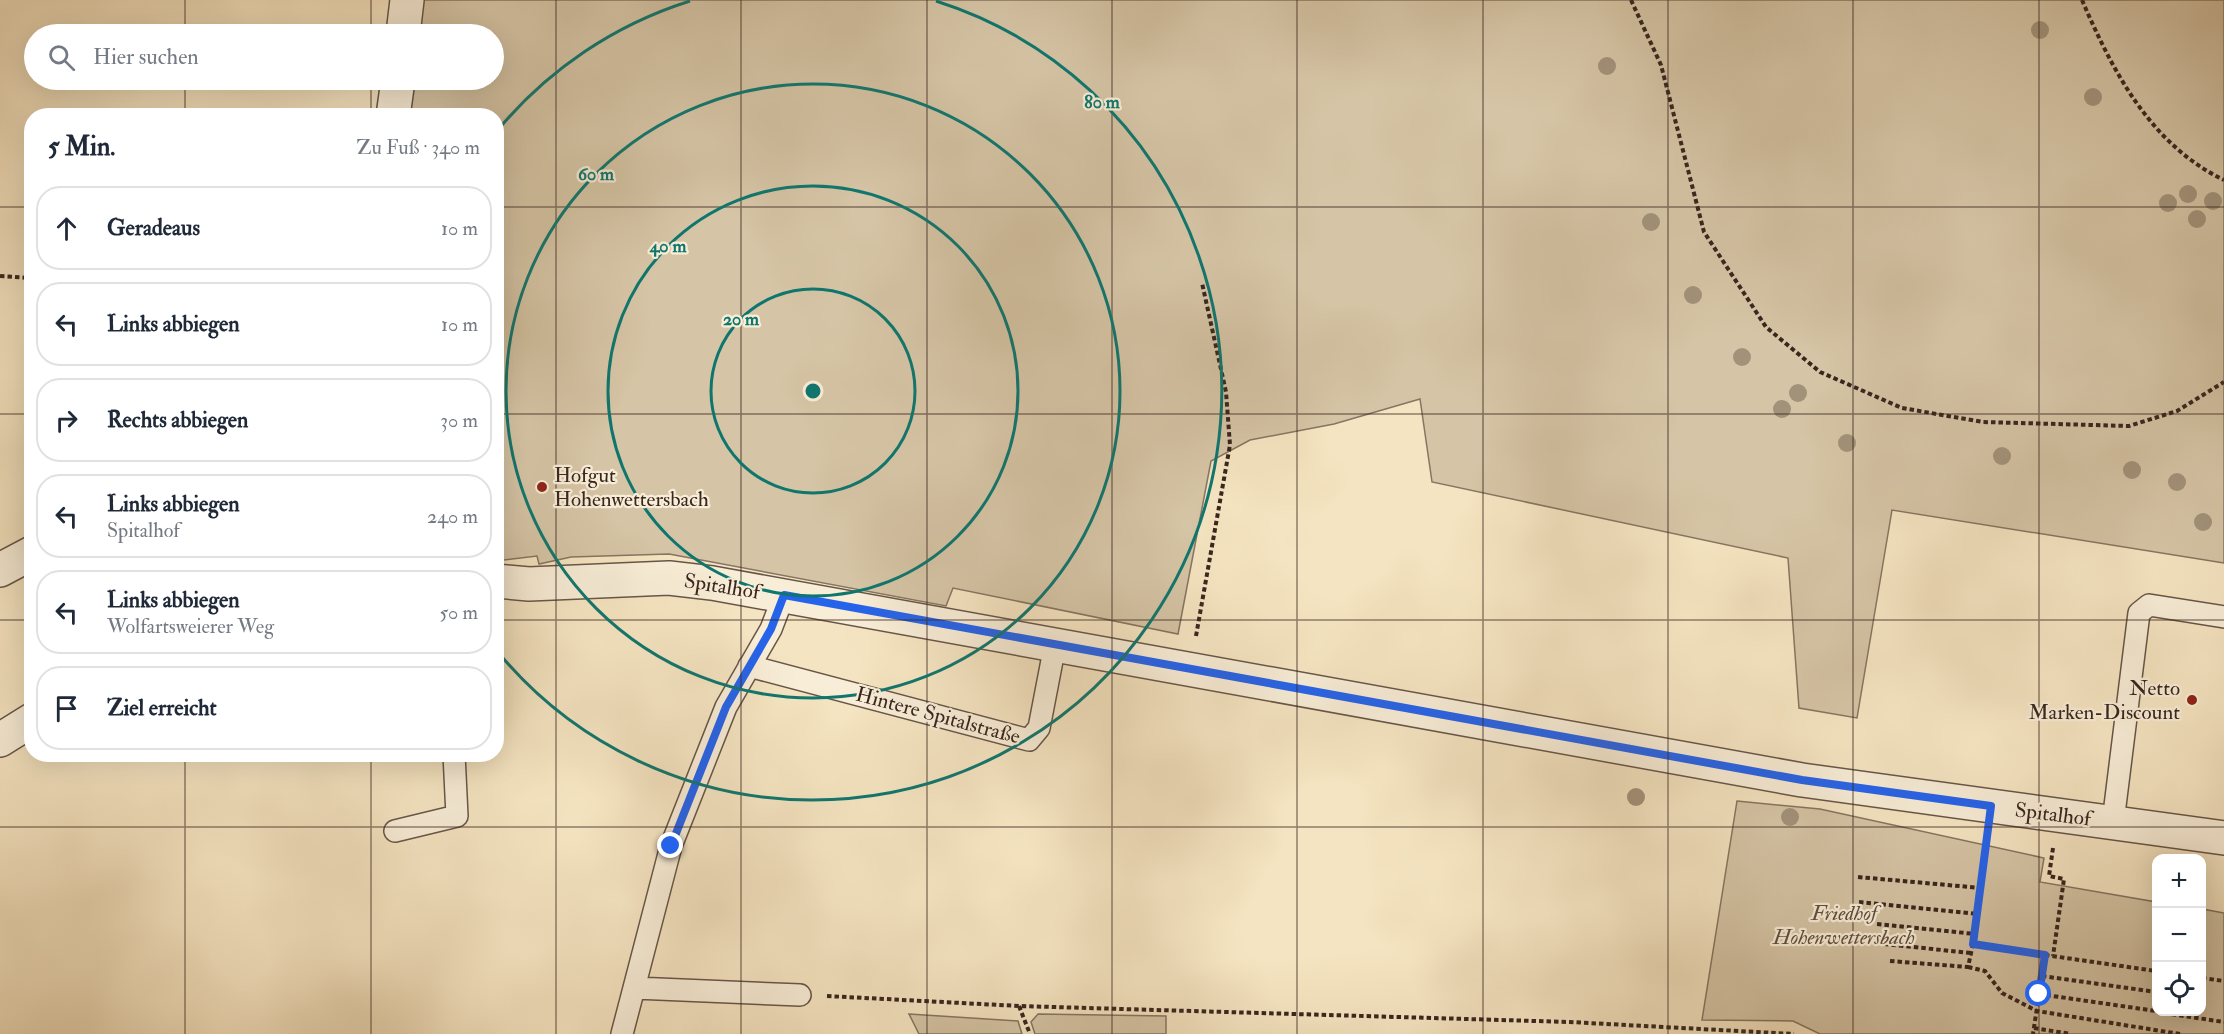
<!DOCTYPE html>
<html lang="de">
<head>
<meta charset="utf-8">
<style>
	body { margin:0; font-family:"IM FELL Double Pica",serif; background:#f2f2f3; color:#1f2937 }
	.controls { position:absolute; right:18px; bottom:18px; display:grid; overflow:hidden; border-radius:12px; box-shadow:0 6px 24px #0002 }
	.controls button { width:54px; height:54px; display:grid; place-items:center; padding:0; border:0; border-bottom:2px solid #e0e1e3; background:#fff; color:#1f2937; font:30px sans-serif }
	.stop { position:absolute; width:18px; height:18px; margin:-14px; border:4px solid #2563eb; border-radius:50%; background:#fff }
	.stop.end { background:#2563eb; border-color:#fff; box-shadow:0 2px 6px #0008 }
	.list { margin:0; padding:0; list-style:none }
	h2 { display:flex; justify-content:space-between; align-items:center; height:78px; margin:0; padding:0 24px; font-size:26px }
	h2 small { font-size:20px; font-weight:400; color:#747a83 }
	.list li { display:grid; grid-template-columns:39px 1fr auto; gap:18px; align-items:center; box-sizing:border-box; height:84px; margin:0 12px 12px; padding:0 12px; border:2px solid #e0e1e3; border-radius:24px }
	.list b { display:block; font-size:22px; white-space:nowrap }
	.list p { margin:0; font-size:20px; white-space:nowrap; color:#747a83 }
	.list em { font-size:20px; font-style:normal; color:#747a83 }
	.icon { flex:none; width:33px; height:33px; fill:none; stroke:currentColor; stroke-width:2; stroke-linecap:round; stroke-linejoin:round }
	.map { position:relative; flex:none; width:2224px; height:1034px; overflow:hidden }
	.search { position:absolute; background:#fff; box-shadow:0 6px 24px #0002; left:24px; top:24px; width:480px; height:66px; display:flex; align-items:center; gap:15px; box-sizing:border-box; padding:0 21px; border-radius:33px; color:#747a83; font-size:22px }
	.panel { position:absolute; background:#fff; box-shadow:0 6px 24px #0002; left:24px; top:108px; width:480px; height:654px; border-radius:24px }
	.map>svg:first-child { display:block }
	.green { fill:#d5c4a5; stroke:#867562; stroke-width:1.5 }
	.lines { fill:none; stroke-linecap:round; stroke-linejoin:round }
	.service-casing { stroke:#675648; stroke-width:24 }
	.minor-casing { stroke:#675648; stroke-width:36 }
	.tertiary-casing { stroke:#675648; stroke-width:36 }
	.path { stroke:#38261f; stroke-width:4; stroke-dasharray:4.5 3; stroke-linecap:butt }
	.service { stroke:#f8edd7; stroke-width:21 }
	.minor { stroke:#f8edd7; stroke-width:33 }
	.tertiary { stroke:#f8edd7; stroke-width:33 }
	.tree { fill:#a2927a }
	.route { stroke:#2563eb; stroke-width:8 }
	.grid { fill:none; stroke:#38261f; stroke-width:1.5; stroke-opacity:0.55 }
	.ring { fill:none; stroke:#0f766e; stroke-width:3 }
	.poi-dot { fill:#8f2418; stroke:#f8edd7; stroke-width:2 }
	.labels { text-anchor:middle; stroke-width:4.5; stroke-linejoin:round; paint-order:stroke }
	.poi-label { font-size:21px; fill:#38261f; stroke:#f8edd7; text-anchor:start }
	.street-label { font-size:21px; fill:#38261f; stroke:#f8edd7 }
	.park-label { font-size:21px; font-style:italic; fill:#5f4e40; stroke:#f8edd7 }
	.centre { fill:#0f766e; stroke:#f8edd7; stroke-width:3 }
	.ring-label { font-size:18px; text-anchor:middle; font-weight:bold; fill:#0f766e; stroke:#f8edd7; stroke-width:4.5; stroke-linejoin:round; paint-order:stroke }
</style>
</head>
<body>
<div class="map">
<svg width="2224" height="1034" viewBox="0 0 2224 1034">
	<rect width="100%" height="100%" fill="#f5e4c1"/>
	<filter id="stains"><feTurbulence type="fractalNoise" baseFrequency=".00333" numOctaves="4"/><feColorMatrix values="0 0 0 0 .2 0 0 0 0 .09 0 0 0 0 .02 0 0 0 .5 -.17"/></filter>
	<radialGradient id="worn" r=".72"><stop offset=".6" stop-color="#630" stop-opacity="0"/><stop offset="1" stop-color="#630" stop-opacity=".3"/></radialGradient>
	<path class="green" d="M 422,0 L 2224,0 L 2224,563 L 1892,510 L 1857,718 L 1799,708 L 1788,558 L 1432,482 L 1420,399 L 1334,424 L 1250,440 L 1211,461 L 1178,634 L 953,588 L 946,606 L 669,554 L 571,557 L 539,564 L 537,556 L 504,560 L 496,554 L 496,116 L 410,116 L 413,80 L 494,80 L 494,34 L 418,34 Z
		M 1737,801 L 1820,809 L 2044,858 L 2040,882 L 2156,902 L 2156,1012 L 2202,1012 L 2202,909 L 2224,913 L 2224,1034 L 1820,1034 L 1793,1021 L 1702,1020 Z
		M 909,1014 L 1018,1021 L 1022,1034 L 919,1034 Z
		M 1038,1014 L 1166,1016 L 1166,1034 L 1035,1034 L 1031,1022 Z"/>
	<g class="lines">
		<g class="service-casing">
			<path id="service" d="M 749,666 L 1029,740 L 1039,728 L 1055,645
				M 2113,822 L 2139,613 L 2149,605 L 2224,617
				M 395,831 L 457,816 L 454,754
				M 635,988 L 800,995
				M 622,1034 L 671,846 L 726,707 L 771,629 L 784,595"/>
		</g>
		<g class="minor-casing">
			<path id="minor" d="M 403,34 L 407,0
				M 393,116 L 398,80
				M 0,740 L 32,720"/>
		</g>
		<g class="tertiary-casing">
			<path id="tertiary" d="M 0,570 L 32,553
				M 496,581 L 529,584 L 669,578 L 712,583 L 1802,780 L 2224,838"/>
		</g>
		<path class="path" d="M 1631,0 L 1661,65 L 1704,232 L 1766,327 L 1820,372 L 1902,408 L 1983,422 L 2129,426 L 2177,411 L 2224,382
			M 2082,0 C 2113,72 2151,145 2224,180
			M 0,276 L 32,278
			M 1196,636 L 1230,445 L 1226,392 L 1202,283
			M 1987,840 L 1973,944 L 2045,955 L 2033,1034
			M 2053,848 L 2049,876 L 2064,879 L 2053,956
			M 1858,877 L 1981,888
			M 1859,902 L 1978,914
			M 1877,924 L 1975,934
			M 1884,944 L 1971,953
			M 2045,955 L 2156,971
			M 1890,961 L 1968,967 L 1973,944
			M 1968,967 L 1985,971 L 2002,993 L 2037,1011 L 2180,1034
			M 2042,976 L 2156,992
			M 2202,978 L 2224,981
			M 2039,994 L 2156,1011
			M 827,996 L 1019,1006 L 1570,1022 L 1794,1034
			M 1019,1006 L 1030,1034
			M 2157,1012 L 2224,1022
			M 2034,1028 L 2071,1034"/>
		<use href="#service" class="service"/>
		<use href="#minor" class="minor"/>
		<use href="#tertiary" class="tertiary"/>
	</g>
	<g class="tree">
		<circle cx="2040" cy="30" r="9"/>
		<circle cx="1607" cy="66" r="9"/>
		<circle cx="2093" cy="97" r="9"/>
		<circle cx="2188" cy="194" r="9"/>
		<circle cx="2213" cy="201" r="9"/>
		<circle cx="2168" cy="203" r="9"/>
		<circle cx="2197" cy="219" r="9"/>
		<circle cx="1651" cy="222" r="9"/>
		<circle cx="1693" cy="295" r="9"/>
		<circle cx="1742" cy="357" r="9"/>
		<circle cx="1798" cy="393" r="9"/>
		<circle cx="1782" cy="409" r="9"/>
		<circle cx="1847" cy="443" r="9"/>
		<circle cx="2002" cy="456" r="9"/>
		<circle cx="2132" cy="470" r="9"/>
		<circle cx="2177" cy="482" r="9"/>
		<circle cx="2203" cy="522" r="9"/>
		<circle cx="1636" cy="797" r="9"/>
		<circle cx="1790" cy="817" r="9"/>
	</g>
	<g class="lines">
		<path class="route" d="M 671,846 L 726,707 L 771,629 L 784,595 L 1802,780 L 1991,806 L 1973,944 L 2045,955 L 2039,994"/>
	</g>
	<path class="grid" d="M 185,0 L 185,34M 371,0 L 371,34M 556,0 L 556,1034M 741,0 L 741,1034M 927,0 L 927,1034M 1112,0 L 1112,1034M 1297,0 L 1297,1034M 1483,0 L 1483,1034M 1668,0 L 1668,1034M 1853,0 L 1853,1034M 2039,0 L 2039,1034M 185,80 L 185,116M 371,80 L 371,116M 0,207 L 32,207M 496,207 L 2224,207M 0,414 L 32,414M 496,414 L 2224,414M 0,620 L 32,620M 496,620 L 2224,620M 185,754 L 185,1034M 371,754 L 371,1034M 0,827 L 2224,827"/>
	<g class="ring">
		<circle cx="813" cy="391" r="102"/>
		<circle cx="813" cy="391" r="205"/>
		<circle cx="813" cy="391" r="307"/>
		<path d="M497 131A409 409 0 0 1 690 1M936 1A409 409 0 1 1 497 651"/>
	</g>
	<g class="poi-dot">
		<circle cx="542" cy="487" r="6"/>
		<circle cx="2192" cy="700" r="6"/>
	</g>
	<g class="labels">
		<g class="poi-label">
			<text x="554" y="482">Hofgut<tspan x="554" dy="24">Hohenwettersbach</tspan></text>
			<text x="2180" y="695" text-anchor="end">Netto<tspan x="2180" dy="24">Marken-Discount</tspan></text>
		</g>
		<g class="street-label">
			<text transform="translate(722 586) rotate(9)" y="7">Spitalhof</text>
			<text transform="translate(938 715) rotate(15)" y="7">Hintere Spitalstraße</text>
			<text transform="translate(2053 814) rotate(7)" y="7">Spitalhof</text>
		</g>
		<g class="park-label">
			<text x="1844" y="920">Friedhof<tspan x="1844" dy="24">Hohenwettersbach</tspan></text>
		</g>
	</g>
	<circle cx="813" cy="391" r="9" class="centre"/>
	<g class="ring-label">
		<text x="1102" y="108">80 m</text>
		<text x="596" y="180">60 m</text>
		<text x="668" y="252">40 m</text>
		<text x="741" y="325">20 m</text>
	</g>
	<rect width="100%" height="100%" filter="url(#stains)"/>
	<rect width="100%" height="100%" fill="url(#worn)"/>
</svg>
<div class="controls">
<button>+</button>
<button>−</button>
<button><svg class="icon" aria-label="locate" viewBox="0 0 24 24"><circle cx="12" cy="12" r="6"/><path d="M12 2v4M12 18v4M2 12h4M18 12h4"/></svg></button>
</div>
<div class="stop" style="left:2039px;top:994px"></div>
<div class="stop end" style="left:671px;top:846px"></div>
<div class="search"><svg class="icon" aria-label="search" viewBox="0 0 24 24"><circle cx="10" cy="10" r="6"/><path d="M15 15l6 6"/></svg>Hier suchen</div>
<section class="panel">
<h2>5 Min.<small>Zu Fuß · 340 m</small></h2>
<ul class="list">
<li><svg class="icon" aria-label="ahead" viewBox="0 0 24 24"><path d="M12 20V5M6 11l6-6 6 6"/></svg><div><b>Geradeaus</b></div><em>10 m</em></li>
<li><svg class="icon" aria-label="left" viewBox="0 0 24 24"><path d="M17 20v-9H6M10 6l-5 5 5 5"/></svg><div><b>Links abbiegen</b></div><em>10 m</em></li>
<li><svg class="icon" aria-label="right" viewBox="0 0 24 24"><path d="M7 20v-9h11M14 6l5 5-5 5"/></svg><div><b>Rechts abbiegen</b></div><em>30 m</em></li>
<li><svg class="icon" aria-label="left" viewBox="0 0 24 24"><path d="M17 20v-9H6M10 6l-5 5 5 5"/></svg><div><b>Links abbiegen</b><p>Spitalhof</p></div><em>240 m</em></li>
<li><svg class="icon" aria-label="left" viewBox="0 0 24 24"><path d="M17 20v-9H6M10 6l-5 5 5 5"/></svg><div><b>Links abbiegen</b><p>Wolfartsweierer Weg</p></div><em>50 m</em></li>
<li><svg class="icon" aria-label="arrive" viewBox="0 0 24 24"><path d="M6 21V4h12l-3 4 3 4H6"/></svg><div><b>Ziel erreicht</b></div></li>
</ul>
</section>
</div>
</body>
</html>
